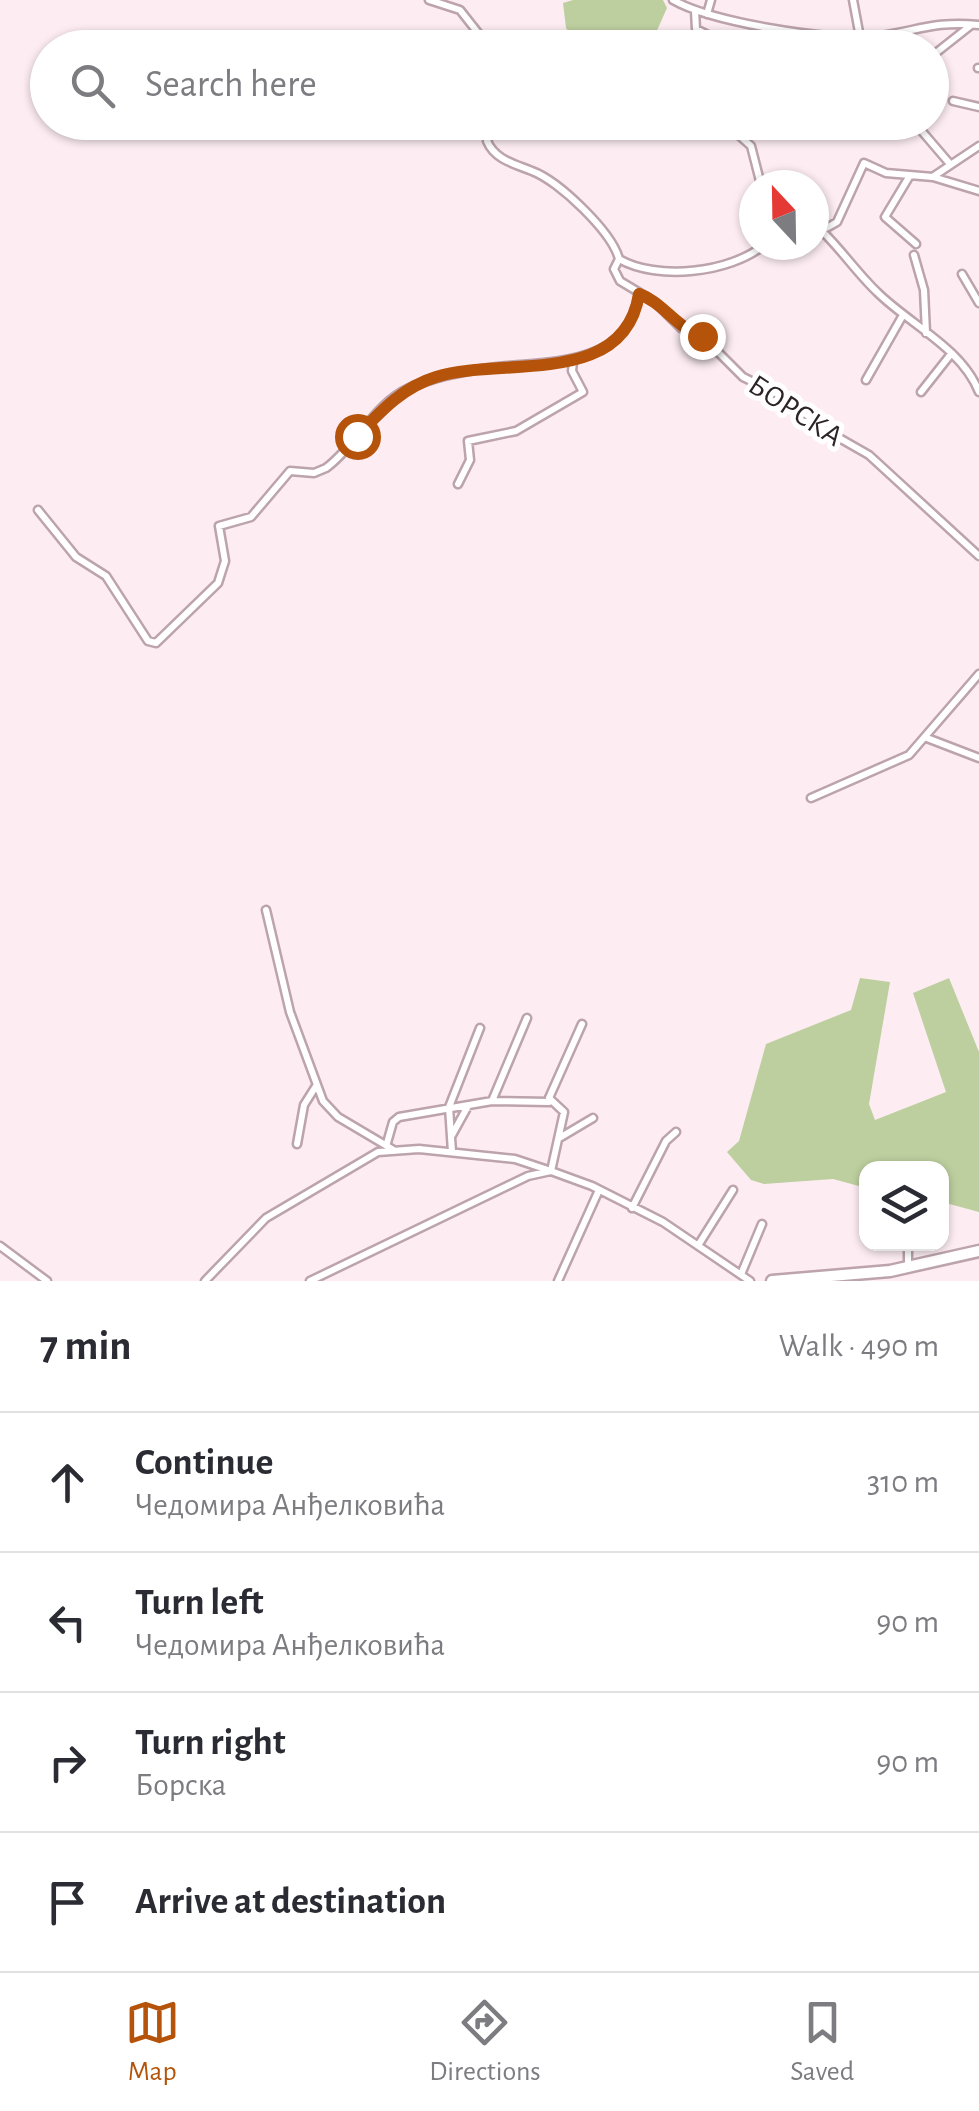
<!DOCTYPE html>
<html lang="en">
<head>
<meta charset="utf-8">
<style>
	body { margin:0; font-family:"Alegreya Sans",sans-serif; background:#f2f2f3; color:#2b2b33 }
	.controls { position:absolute; right:30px; bottom:30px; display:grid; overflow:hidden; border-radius:20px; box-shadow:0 2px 8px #0004 }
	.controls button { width:90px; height:90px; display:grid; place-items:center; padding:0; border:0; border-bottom:2px solid #e1e1e2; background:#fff; color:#2b2b33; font:50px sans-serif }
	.compass { position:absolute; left:739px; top:170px; width:90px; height:90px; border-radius:50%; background:#fff; box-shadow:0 2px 8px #0004; rotate:338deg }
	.stop { position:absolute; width:30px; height:30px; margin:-22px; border:8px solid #b45309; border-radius:50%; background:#fff }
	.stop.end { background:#b45309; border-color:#fff; box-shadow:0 2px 10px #0008 }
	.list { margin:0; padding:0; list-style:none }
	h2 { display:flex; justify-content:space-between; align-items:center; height:130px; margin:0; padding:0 40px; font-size:42px }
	h2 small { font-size:32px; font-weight:400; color:#7c7c81 }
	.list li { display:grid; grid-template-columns:65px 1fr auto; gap:30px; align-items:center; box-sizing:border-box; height:140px; padding:0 40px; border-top:2px solid #e1e1e2 }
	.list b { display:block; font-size:38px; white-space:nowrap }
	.list p { margin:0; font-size:32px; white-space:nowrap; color:#7c7c81 }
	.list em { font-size:32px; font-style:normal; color:#7c7c81 }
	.icon { flex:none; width:55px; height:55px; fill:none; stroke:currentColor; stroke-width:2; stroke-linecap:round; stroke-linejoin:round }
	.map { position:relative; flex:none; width:979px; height:1281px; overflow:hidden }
	.search { position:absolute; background:#fff; box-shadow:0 2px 8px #0004; left:30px; right:30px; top:30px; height:110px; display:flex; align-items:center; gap:25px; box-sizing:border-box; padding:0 35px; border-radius:55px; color:#7c7c81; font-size:38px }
	.sheet { height:690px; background:#fff }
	nav { display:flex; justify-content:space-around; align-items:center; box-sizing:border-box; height:140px; border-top:2px solid #e1e1e2; background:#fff; font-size:28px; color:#7c7c81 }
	nav a { display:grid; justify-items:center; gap:5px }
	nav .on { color:#b45309 }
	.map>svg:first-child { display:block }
	.green { fill:#bdcf9f }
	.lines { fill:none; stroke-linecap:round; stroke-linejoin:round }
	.street-casing { stroke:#bca3ac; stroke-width:11 }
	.secondary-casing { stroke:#bca3ac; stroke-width:15 }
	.street { stroke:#fff; stroke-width:6 }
	.secondary { stroke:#fff; stroke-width:10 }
	.route { stroke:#b45309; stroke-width:12 }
	.labels { text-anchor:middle; stroke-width:10; stroke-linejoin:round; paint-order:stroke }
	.street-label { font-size:30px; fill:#2d2427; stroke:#fff }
</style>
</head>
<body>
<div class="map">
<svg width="979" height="1281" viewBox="0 0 979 1281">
	<rect width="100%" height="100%" fill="#fdedf2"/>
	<path class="green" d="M 573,0 L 663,0 L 667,8 L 655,35 L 659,42 L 709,39 L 727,47 L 580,47 L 566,28 L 563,3 Z
		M 860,978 L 890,982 L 869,1104 L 875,1120 L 946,1092 L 913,993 L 949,978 L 979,1052 L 979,1212 L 942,1202 L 942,1168 L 866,1168 L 866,1188 L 833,1179 L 764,1184 L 751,1180 L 727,1152 L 739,1141 L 766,1044 L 851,1010 Z"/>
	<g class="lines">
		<g class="street-casing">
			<path id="street" d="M 429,0 L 460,10 L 490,48
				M 673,0 C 711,22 828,41 871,37 C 913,33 932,20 979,25
				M 853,0 L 862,48
				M 695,11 L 696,29 L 733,48
				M 707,14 L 711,0
				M 932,56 L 970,26
				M 978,68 L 979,68
				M 953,101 L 979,107
				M 496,122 L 487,141 C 495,160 515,164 532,171 C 559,181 612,232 619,259
				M 724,122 L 751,146 L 761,185
				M 914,122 L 950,164
				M 934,176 L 979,146
				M 909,177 L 885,217 L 916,244
				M 824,233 C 843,252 858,274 877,292 C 909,324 962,348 979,392
				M 814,235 L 837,222 L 864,163 L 886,173 L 933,177 L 979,191
				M 914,255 L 924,290 L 926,333
				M 619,259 L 614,269 L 620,281 L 655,302 L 681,328 L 702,336 L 743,377 L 784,397 L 827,431 L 869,455 L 979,556
				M 619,259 C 657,281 730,273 764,245
				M 962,274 L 979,303
				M 866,380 L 903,315
				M 921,392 L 951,354
				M 458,484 L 470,460 L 468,441 L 516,431 L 583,392 L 572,371 L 573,362
				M 38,510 L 76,557 L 106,576 L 148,641 L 156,643 L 218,583 L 225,561 L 219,526 L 251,517 L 290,471 L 314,473 L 326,468 C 356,446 374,404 409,388 C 442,373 484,368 520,365 C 571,361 629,357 639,294
				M 927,738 L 979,758
				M 811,798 L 909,755 L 979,674
				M 266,910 L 290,1012 L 323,1101 L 338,1117 L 392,1149
				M 492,1101 L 527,1018
				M 452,1135 L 468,1106
				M 561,1137 L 593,1118
				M 387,1143 L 393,1122 L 399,1117 L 492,1101 L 549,1102
				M 297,1144 L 304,1105 L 316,1086
				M 452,1152 L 449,1107 L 480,1028
				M 551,1171 L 564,1112 L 549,1098 L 582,1024
				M 632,1208 L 666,1141 L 676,1132
				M 699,1244 L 733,1190
				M 908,1244 L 908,1266
				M 0,1246 L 47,1281
				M 742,1272 L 762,1224
				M 205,1281 L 266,1218 L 378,1152 L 419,1149 L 515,1159 L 548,1170
				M 310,1281 L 528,1176 L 551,1171 L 592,1186 L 663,1222 L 750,1281
				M 558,1281 L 599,1190"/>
		</g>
		<g class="secondary-casing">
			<path id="secondary" d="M 772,1281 L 890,1271 L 979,1251"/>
		</g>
		<use href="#street" class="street"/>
		<use href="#secondary" class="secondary"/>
	</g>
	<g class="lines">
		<path class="route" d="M 357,436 C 381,411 403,387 436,377 C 501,356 624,389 639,294 C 664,303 675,327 702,336"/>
	</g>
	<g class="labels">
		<g class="street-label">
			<text transform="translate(796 410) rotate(33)" y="10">БОРСКА</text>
		</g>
	</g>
</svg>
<div class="controls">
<button><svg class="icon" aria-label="layers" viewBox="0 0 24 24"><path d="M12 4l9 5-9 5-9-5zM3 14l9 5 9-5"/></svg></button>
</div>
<svg class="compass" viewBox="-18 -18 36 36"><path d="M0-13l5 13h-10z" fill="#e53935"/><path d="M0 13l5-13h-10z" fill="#7c7c81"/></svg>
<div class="stop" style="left:357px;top:436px"></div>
<div class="stop end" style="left:702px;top:336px"></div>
<div class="search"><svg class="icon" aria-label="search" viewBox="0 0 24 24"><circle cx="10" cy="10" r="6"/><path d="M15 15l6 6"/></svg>Search here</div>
</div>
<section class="sheet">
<h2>7 min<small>Walk · 490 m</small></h2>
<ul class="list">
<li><svg class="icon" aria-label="ahead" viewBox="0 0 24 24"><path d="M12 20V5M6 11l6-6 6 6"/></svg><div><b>Continue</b><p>Чедомира Анђелковића</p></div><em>310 m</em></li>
<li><svg class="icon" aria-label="left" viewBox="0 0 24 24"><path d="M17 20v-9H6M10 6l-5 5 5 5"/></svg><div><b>Turn left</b><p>Чедомира Анђелковића</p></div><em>90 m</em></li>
<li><svg class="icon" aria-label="right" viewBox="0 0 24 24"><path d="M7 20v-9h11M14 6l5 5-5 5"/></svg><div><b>Turn right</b><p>Борска</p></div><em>90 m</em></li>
<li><svg class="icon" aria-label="arrive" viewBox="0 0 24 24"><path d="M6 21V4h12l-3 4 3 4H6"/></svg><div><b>Arrive at destination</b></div></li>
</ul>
</section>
<nav>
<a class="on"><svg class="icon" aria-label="map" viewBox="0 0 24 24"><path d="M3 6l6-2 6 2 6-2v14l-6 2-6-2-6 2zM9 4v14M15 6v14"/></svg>Map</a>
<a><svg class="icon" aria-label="directions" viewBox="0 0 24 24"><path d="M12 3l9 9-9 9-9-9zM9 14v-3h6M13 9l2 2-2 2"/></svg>Directions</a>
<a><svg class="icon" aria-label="saved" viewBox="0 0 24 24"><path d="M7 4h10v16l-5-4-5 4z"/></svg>Saved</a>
</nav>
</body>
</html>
